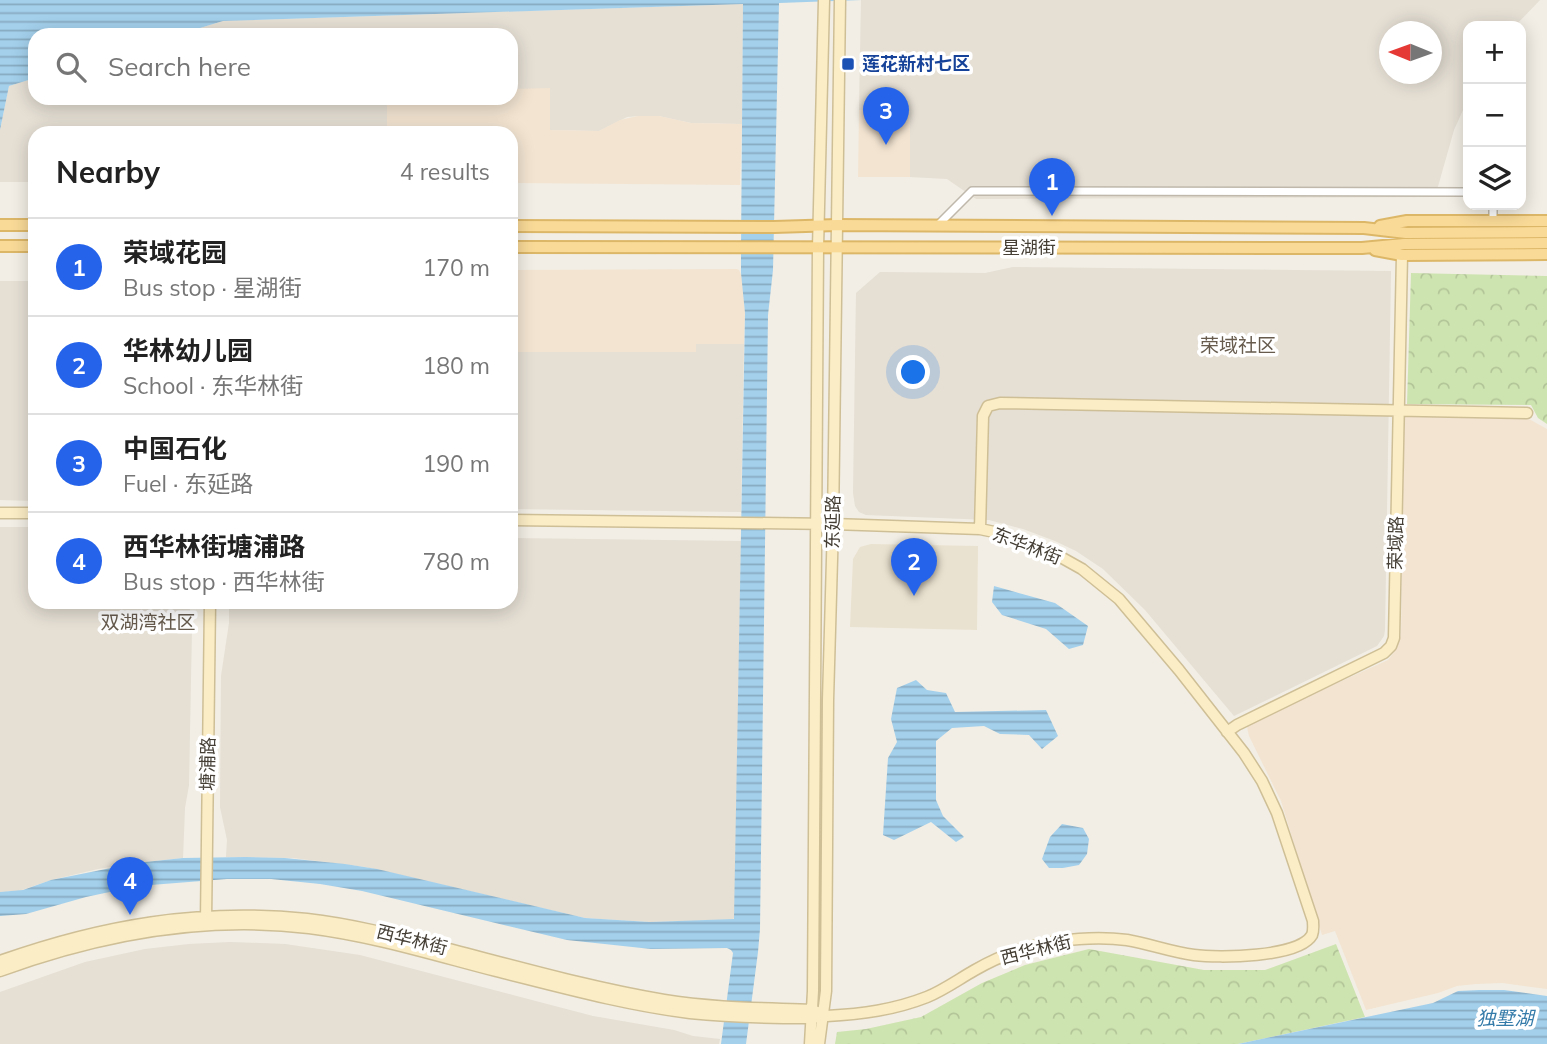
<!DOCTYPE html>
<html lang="en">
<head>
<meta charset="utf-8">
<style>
	body { margin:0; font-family:Mulish,"Noto Sans SC",sans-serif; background:#f6f6f6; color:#222 }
	.controls { position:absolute; right:21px; top:21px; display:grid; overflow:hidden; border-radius:14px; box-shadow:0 4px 18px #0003 }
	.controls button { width:63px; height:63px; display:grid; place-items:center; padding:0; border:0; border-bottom:2px solid #e0e0e0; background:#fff; color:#222; font:35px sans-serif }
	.compass { position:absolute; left:1379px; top:21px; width:63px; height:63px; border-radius:50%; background:#fff; box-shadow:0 4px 18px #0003; rotate:271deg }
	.you { position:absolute; left:914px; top:373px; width:24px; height:24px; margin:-18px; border:5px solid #fff; border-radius:50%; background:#1a73e8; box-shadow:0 0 0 10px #1a73e833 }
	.badge { display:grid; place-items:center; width:46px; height:46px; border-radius:50%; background:#2563eb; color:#fff; font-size:23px; font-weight:700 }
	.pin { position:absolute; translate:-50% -58px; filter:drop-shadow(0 2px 4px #0008) }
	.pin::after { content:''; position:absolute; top:37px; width:24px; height:21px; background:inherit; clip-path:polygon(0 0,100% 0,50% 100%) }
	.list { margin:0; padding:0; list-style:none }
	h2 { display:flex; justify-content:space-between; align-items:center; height:91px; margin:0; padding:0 28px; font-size:30px }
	h2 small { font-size:23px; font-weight:400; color:#767676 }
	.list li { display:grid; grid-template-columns:46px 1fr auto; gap:21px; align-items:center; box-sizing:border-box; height:98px; padding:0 28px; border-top:2px solid #e0e0e0 }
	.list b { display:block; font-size:26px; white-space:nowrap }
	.list p { margin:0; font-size:23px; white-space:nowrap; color:#767676 }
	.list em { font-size:23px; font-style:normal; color:#767676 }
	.icon { flex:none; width:38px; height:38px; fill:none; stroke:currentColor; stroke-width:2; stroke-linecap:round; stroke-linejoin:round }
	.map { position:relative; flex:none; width:1547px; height:1044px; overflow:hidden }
	.search { position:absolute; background:#fff; box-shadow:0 4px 18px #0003; left:28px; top:28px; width:490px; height:77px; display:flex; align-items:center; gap:18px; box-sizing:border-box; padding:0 24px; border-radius:21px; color:#767676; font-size:26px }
	.panel { position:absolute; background:#fff; box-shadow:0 4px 18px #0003; left:28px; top:126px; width:490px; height:483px; border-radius:21px }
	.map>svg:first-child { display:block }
	.residential { fill:#e5dfd4; fill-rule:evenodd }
	.commercial { fill:#f3e4d1 }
	.education { fill:#eae2d0 }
	.park { fill:url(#park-crowns) }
	.water { fill:url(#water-rules) }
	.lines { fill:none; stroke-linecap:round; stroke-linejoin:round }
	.street-casing { stroke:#bfb8ab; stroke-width:10 }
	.secondary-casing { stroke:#cfbf97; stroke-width:13 }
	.primary-casing { stroke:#ddb768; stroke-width:14 }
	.street { stroke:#fff; stroke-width:7 }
	.secondary { stroke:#fbedc5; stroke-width:10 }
	.primary { stroke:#f9da97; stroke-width:10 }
	.transit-dot { fill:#1a4fb4; stroke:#fff; stroke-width:2.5 }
	.labels { text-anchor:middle; stroke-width:7; stroke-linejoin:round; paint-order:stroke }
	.transit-label { font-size:18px; font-weight:bold; fill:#164399; stroke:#fff; text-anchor:start }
	.street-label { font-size:18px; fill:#443e35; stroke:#fff }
	.neighbourhood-label { font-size:19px; fill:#665b4d; stroke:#fff }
	.water-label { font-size:19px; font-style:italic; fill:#357ba9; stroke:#fff }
</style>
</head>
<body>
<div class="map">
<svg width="1547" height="1044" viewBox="0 0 1547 1044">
	<defs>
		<pattern id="park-crowns" width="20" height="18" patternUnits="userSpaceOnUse" patternTransform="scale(1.75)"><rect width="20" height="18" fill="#cee4b0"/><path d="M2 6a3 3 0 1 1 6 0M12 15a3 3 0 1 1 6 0" fill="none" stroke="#b2c598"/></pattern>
		<pattern id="water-rules" width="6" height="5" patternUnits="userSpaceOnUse" patternTransform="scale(1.75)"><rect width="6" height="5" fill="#a4d0ec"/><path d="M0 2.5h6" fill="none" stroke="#87aac0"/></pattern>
	</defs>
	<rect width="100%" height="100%" fill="#f2eee5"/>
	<path class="residential" d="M 861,0 L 1540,0 L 1515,26 L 1468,26 L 1468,99 L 1454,130 L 1435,197 L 976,199 L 947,179 L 910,177 L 910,111 L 859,110 ZM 1390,32 L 1432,32 L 1432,74 L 1390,74 Z
		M 743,4 L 742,124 L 691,123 L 659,116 L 638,116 L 627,117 L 599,131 L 550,130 L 550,89 L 511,89 L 511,35 L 177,35 L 223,21 Z
		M 35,78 L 35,98 L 387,98 L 387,133 L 35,133 L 35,182 L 0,182 L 0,130 L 9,86 Z
		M 1013,267 L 1391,271 L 1385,630 L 1384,636 L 1377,646 L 1234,716 L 1145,610 L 1103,569 L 1076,551 L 1055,541 L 1023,529 L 989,520 L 866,515 L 859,512 L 855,506 L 853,493 L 856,293 L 880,272 L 985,273 Z
		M 0,281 L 35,281 L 35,501 L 0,500 Z
		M 696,344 L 744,344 L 741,512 L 511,509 L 511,352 L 695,352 Z
		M 0,527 L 35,527 L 35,602 L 189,602 L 192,627 L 189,785 L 185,808 L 183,858 L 136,863 L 98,869 L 51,880 L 19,891 L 0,892 Z
		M 511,538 L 741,541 L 735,915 L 733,920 L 650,922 L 585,918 L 365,867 L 293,858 L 226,857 L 227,840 L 220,807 L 221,676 L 229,623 L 229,602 L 511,602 Z
		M 230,942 L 285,944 L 360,955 L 593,1016 L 674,1030 L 693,1036 L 720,1039 L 719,1044 L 0,1044 L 0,992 L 85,962 L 145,949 L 189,944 Z"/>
	<path class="commercial" d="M 550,88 L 550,130 L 599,131 L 620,120 L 638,116 L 659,116 L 691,123 L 742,124 L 740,185 L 511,183 L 511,133 L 387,133 L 387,98 L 511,98 L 511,89 Z
		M 859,110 L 910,111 L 910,177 L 858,177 Z
		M 737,269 L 739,270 L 742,277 L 745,313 L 744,344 L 696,344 L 696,352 L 511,352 L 511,270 Z
		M 1404,414 L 1529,419 L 1547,429 L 1547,989 L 1502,983 L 1476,984 L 1457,986 L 1438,993 L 1366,1010 L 1335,931 L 1322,935 L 1281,801 L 1249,736 L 1247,727 L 1251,722 L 1388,660 L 1394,652 L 1401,635 Z"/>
	<path class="education" d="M 871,544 L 978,546 L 977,630 L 850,627 L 853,559 L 860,547 Z"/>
	<path class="park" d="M 1411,273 L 1547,276 L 1547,424 L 1538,418 L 1531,405 L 1407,404 Z
		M 1336,944 L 1365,1017 L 1238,1044 L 835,1044 L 837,1032 L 866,1029 L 921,1017 L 982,983 L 1025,965 L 1089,949 L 1204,970 L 1265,970 Z"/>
	<path class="water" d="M 0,0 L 862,0 L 779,3 L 773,270 L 768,315 L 760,929 L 758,952 L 746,1044 L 721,1044 L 733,953 L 731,950 L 727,948 L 651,949 L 567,940 L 362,891 L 320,884 L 271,879 L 227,879 L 138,886 L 86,897 L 26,914 L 0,916 L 0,892 L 23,890 L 51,880 L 136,863 L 183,858 L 245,857 L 285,858 L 345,864 L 377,869 L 585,918 L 650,922 L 734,919 L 745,313 L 741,273 L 741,248 L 743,4 L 223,21 L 177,35 L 35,35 L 35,78 L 9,86 L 0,130 Z
		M 994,586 L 1055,603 L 1088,626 L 1083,645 L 1069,649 L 1046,629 L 1002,615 L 992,602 Z
		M 916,680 L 927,690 L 946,693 L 955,712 L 1046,710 L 1058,736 L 1042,749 L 1029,735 L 1000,734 L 984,726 L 952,728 L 936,741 L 936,800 L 943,816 L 964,837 L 956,842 L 931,822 L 894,840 L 883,835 L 888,758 L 897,742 L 891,719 L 897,688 Z
		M 1062,824 L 1083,828 L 1089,839 L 1087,854 L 1079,865 L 1063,868 L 1049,868 L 1042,859 L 1050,837 Z
		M 1479,990 L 1504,990 L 1547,996 L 1547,1044 L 1238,1044 L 1433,1003 L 1458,991 Z"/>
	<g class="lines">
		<g class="street-casing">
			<path id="street" d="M 1493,205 L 1493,221
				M 938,225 L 972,191 L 1468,192"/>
		</g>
		<g class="secondary-casing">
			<path id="secondary" d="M 0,513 L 35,513
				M 980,529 L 983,416 L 988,406 L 1000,403 L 1527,413
				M 1227,732 L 1237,725 L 1384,653 L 1391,646 L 1394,638 L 1402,255
				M 206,921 L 210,602
				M 0,961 C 102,925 199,908 307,919 C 351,924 394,935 437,946 C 512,965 587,987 664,1000 C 713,1008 763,1008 812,1010 L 817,1012
				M 0,971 C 99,935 204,915 309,928 C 373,936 434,955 496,971 C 560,987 625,1005 690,1013 C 728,1017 768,1018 806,1018 C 813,1018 820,1016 827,1016 C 862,1014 894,1010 927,997 C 944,990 959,979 975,970 C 1006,952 1043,941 1079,939 C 1095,938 1111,938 1127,940 C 1150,944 1171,952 1194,955 C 1217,958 1299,958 1312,935 C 1314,930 1313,926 1313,921 L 1277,813 L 1262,781 L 1244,753 L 1179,670 L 1119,599 L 1082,569 L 1057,555 L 1029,543 L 1004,534 L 980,529 L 833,524 L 511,520
				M 810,1044 L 813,991 L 818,248 L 824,0
				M 819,1044 L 826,991 L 828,700 L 833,524 L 840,0"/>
		</g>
		<g class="primary-casing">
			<path id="primary" d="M 0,225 L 35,225
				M 511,226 L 774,227 L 837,225 L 1364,228 L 1406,233 L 1547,232
				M 1380,226 L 1407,221 L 1547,221
				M 0,246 L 35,246
				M 511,247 L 1362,248 L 1404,244 L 1547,243
				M 1375,250 L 1402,255 L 1547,254"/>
		</g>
		<use href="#street" class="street"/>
		<use href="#secondary" class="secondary"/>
		<use href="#primary" class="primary"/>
	</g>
	<rect class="transit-dot" x="841" y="57" width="14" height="14" rx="3.5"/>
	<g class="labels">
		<g class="transit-label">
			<text x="862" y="70">莲花新村七区</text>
		</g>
		<g class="street-label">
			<text x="1029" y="254">星湖街</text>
			<text transform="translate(833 522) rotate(-89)" y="6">东延路</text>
			<text transform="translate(1396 543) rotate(-89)" y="6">荣域路</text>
			<text transform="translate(1027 546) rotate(21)" y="6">东华林街</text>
			<text transform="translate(208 764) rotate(-89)" y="6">塘浦路</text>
			<text transform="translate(412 940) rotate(14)" y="6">西华林街</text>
			<text transform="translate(1036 950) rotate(-14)" y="6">西华林街</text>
		</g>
		<g class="neighbourhood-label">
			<text x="1238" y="352">荣域社区</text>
			<text x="148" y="629">双湖湾社区</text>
		</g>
		<g class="water-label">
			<text x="1505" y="1025">独墅湖</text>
		</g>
	</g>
</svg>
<div class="controls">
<button>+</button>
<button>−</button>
<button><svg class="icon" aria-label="layers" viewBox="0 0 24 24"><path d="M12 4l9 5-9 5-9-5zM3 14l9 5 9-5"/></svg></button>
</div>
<svg class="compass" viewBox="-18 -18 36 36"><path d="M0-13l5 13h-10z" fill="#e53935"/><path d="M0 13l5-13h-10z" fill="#767676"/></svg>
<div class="you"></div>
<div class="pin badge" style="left:1052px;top:216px">1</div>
<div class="pin badge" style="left:914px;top:596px">2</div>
<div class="pin badge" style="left:886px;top:145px">3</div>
<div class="pin badge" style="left:130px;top:915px">4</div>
<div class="search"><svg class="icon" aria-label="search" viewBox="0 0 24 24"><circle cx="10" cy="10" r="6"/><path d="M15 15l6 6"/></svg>Search here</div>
<section class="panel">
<h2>Nearby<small>4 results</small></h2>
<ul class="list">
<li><span class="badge">1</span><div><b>荣域花园</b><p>Bus stop · 星湖街</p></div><em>170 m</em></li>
<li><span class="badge">2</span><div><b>华林幼儿园</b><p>School · 东华林街</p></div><em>180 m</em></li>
<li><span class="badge">3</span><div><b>中国石化</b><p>Fuel · 东延路</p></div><em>190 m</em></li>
<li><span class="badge">4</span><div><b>西华林街塘浦路</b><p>Bus stop · 西华林街</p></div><em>780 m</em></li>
</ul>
</section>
</div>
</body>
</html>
